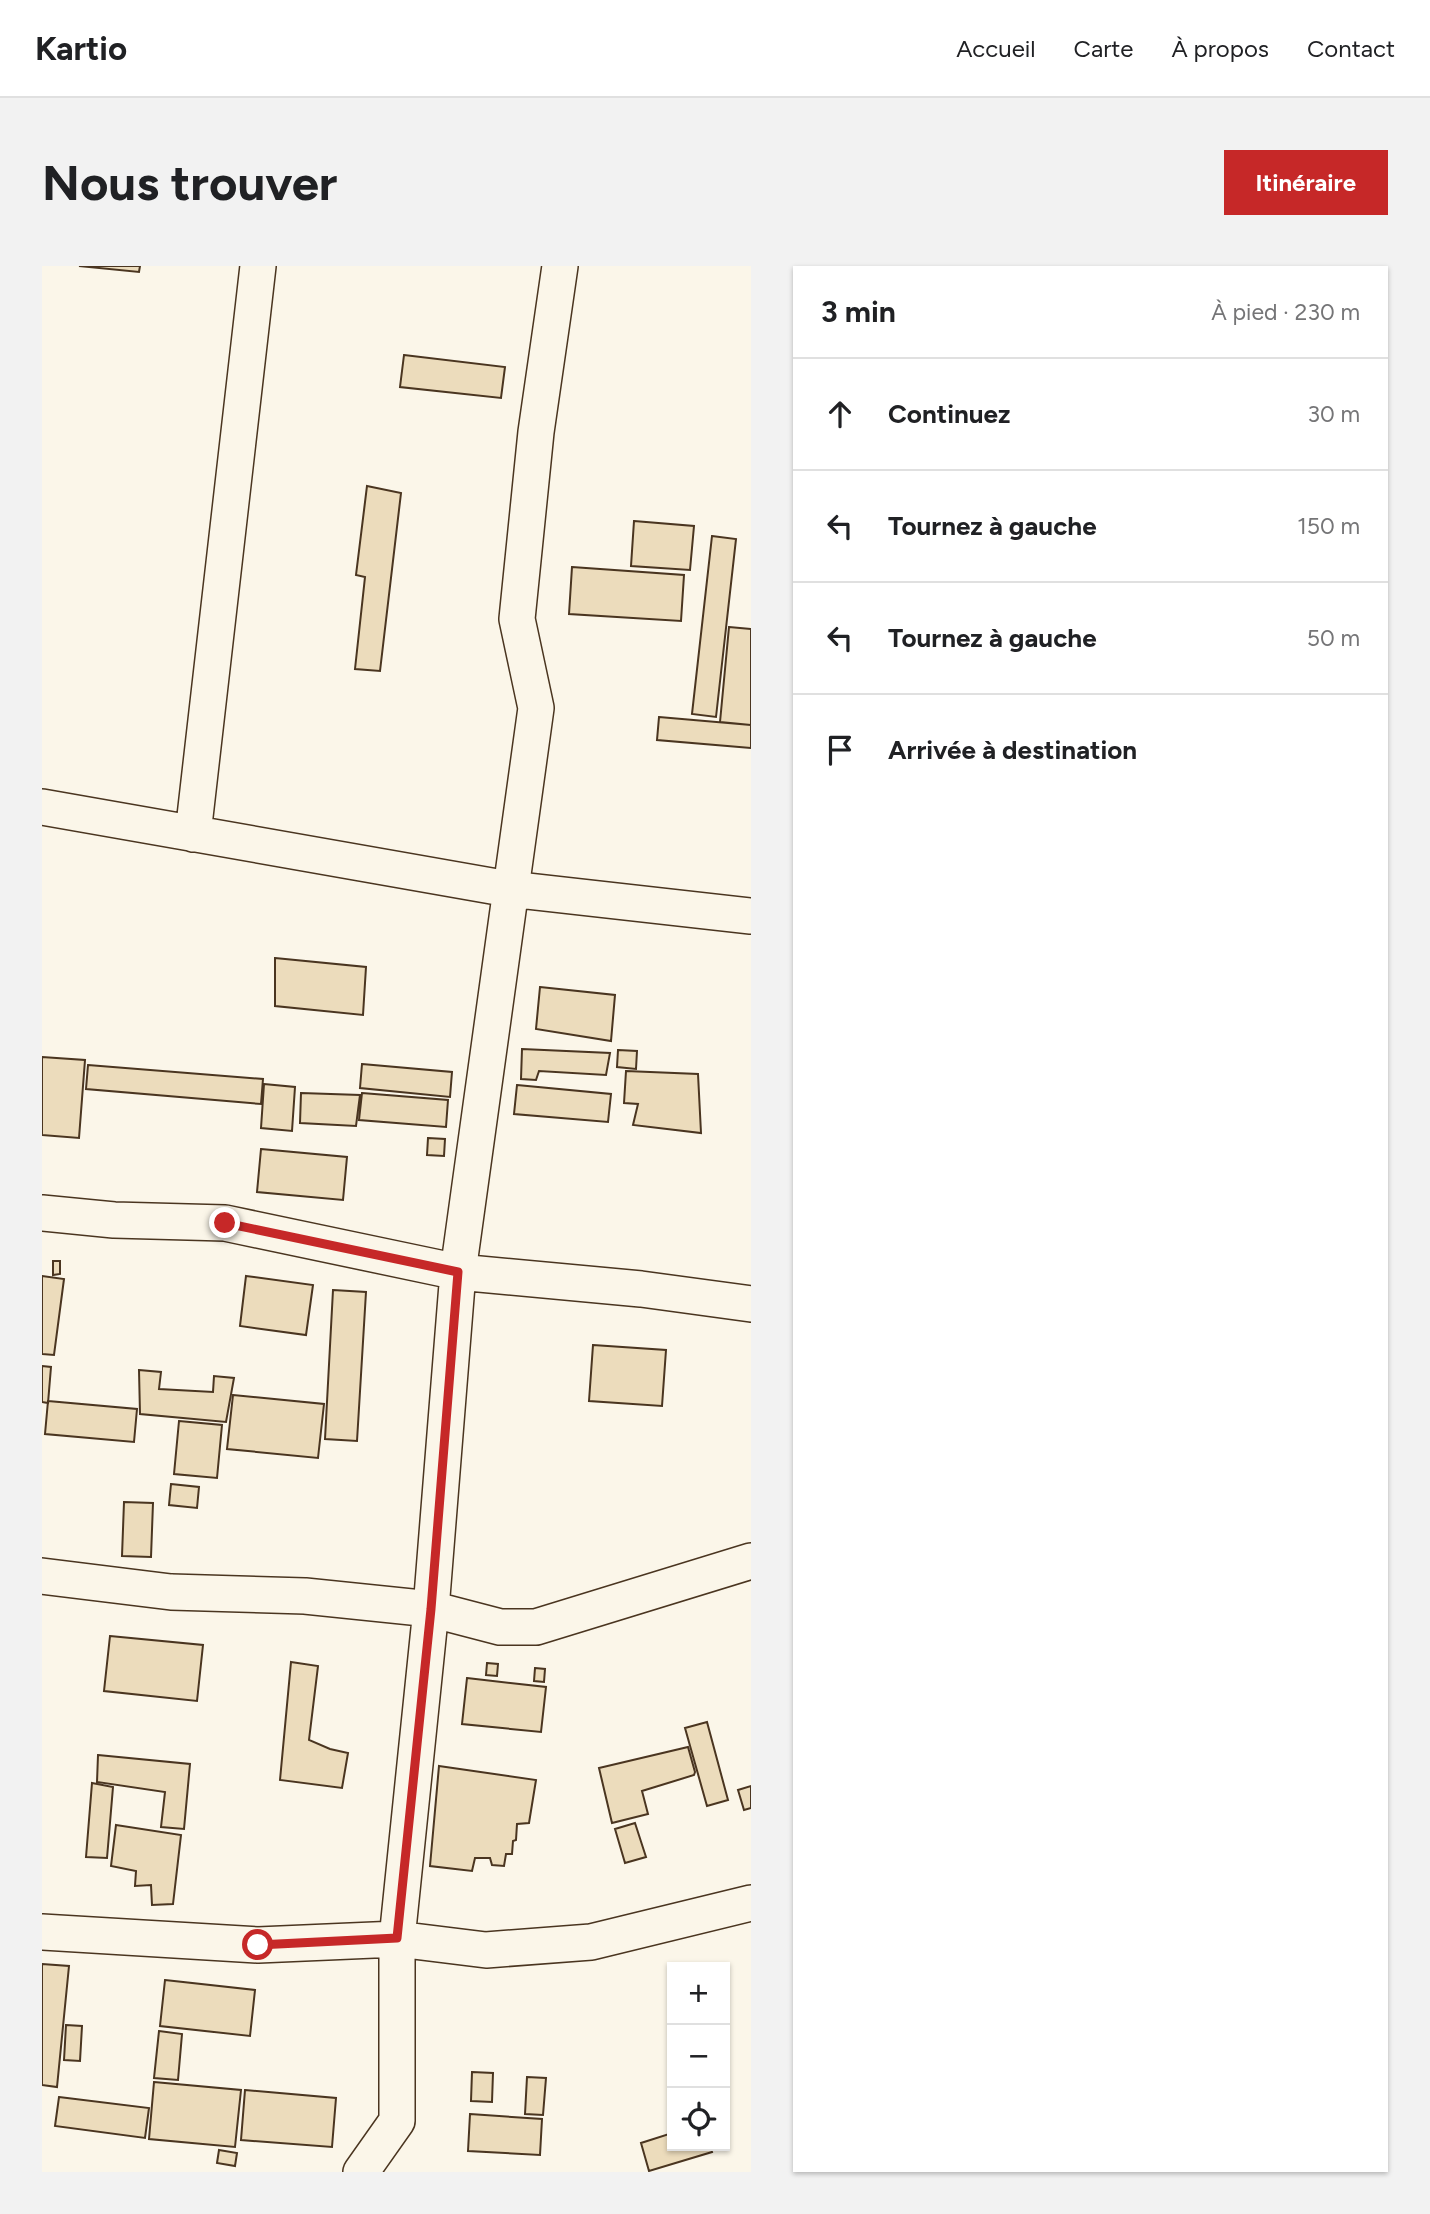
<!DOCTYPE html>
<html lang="fr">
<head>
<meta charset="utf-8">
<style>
	body { margin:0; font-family:Figtree,sans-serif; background:#f2f2f2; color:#202124 }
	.controls { position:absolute; right:21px; bottom:21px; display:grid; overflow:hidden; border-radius:0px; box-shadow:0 2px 5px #0004 }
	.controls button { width:63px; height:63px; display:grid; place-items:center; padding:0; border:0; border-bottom:2px solid #e0e0e0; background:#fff; color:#202124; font:35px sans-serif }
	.stop { position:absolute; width:21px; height:21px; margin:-16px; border:5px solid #c62828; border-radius:50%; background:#fff }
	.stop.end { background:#c62828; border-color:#fff; box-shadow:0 2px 7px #0008 }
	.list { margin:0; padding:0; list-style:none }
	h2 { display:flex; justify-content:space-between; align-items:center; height:91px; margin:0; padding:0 28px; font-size:30px }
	h2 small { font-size:23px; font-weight:400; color:#757577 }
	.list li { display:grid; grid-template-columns:46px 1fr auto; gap:21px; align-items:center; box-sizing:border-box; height:112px; padding:0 28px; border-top:2px solid #e0e0e0 }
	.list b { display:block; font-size:26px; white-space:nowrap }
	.list em { font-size:23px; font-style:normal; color:#757577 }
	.icon { flex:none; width:38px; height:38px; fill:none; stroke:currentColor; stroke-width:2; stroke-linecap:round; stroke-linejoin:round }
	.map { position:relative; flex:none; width:709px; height:1906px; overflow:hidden; border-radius:0px }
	header { display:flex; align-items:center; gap:42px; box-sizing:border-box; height:98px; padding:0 35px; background:#fff; border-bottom:2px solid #e0e0e0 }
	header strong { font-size:33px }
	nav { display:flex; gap:38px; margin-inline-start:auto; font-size:24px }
	.intro { display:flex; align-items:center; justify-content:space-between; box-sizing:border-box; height:168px; padding:0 42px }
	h1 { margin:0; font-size:49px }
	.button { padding:18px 32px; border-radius:0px; background:#c62828; color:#fff; font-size:24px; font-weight:700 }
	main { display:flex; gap:42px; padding:0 42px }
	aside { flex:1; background:#fff; border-radius:0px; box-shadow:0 2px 5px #0004 }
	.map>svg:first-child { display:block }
	.building { fill:#ecdcbc; stroke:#4a3520; stroke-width:2 }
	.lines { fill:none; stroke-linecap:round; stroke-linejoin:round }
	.minor-casing { stroke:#4a3520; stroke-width:38 }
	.minor { stroke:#fbf6e9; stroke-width:35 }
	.route { stroke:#c62828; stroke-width:9 }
</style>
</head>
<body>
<header>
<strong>Kartio</strong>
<nav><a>Accueil</a><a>Carte</a><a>À propos</a><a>Contact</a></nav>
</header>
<div class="intro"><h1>Nous trouver</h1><a class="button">Itinéraire</a></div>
<main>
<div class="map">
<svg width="709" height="1906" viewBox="0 0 709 1906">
	<rect width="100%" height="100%" fill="#fbf6e9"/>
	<path class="building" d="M 37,0 L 98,0 L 97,6 Z
		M 362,89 L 463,101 L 459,132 L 358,121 Z
		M 325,220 L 359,227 L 338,405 L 313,403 L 323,311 L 314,309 Z
		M 592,255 L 652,260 L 648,304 L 589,300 Z
		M 670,270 L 694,273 L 674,451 L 650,448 Z
		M 530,301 L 642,309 L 639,355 L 527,348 Z
		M 687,361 L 709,363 L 709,459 L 678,456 Z
		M 617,451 L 709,459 L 709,482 L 615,474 Z
		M 233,692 L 324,701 L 321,749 L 233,740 Z
		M 498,721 L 573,729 L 569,775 L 494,763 Z
		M 480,783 L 568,787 L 564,809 L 497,805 L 494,814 L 479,813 Z
		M 576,784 L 595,785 L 594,803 L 575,801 Z
		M 0,791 L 43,794 L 37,872 L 0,869 Z
		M 320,798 L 410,806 L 408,831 L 318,822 Z
		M 46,799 L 221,813 L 219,838 L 44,823 Z
		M 584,805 L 656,808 L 659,867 L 591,859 L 596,838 L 582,837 Z
		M 222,818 L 253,821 L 250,865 L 219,862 Z
		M 475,819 L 569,828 L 566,856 L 472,848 Z
		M 259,827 L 318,829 L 314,860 L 258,857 Z
		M 320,827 L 406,834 L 404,861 L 317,854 Z
		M 386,872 L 403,873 L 402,890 L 385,889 Z
		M 219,883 L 305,891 L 301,934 L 215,926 Z
		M 11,995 L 18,995 L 18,1008 L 11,1009 Z
		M 0,1010 L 22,1013 L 12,1089 L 0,1088 Z
		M 204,1010 L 271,1019 L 264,1069 L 198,1060 Z
		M 291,1024 L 324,1026 L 315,1175 L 283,1173 Z
		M 551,1079 L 624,1084 L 620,1140 L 547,1135 Z
		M 0,1100 L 9,1101 L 6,1137 L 0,1136 Z
		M 97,1104 L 119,1106 L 117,1123 L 171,1126 L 172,1110 L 192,1112 L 184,1156 L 98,1148 Z
		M 191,1129 L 282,1138 L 276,1192 L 185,1183 Z
		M 6,1135 L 95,1143 L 92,1176 L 3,1168 Z
		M 137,1155 L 180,1159 L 175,1212 L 132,1208 Z
		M 129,1218 L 157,1221 L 155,1242 L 127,1239 Z
		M 82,1236 L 111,1237 L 109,1291 L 80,1290 Z
		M 68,1370 L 161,1379 L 155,1435 L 62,1425 Z
		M 249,1396 L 276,1400 L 267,1474 L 288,1483 L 306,1487 L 300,1522 L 238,1514 Z
		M 445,1397 L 456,1398 L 455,1410 L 444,1409 Z
		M 493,1402 L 503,1403 L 502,1416 L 492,1415 Z
		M 425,1412 L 504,1421 L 499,1466 L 420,1458 Z
		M 665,1456 L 686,1534 L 665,1540 L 643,1462 Z
		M 646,1481 L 653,1506 L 652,1509 L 600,1525 L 606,1548 L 570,1557 L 557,1502 Z
		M 56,1489 L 148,1498 L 142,1563 L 119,1561 L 123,1526 L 55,1516 Z
		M 397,1500 L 494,1514 L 487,1557 L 475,1558 L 474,1574 L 471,1575 L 470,1588 L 464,1588 L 462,1600 L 450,1599 L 448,1592 L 433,1592 L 430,1605 L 388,1600 Z
		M 50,1517 L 71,1521 L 65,1592 L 44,1591 Z
		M 709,1520 L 709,1542 L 702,1544 L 696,1524 Z
		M 593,1557 L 604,1591 L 583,1597 L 573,1563 Z
		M 74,1559 L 139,1569 L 131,1638 L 110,1639 L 109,1619 L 93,1620 L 94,1605 L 69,1600 Z
		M 0,1698 L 27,1700 L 15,1821 L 0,1819 Z
		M 123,1714 L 213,1724 L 208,1770 L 118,1760 Z
		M 24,1759 L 40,1760 L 38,1795 L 22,1794 Z
		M 117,1765 L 140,1768 L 136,1814 L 112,1812 Z
		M 430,1806 L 451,1807 L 450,1836 L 429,1835 Z
		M 485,1811 L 504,1812 L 501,1849 L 483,1848 Z
		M 112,1816 L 199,1824 L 193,1881 L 107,1873 Z
		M 203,1824 L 294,1832 L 290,1881 L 199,1874 Z
		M 17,1831 L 107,1842 L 103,1872 L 13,1860 Z
		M 428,1848 L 500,1853 L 498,1889 L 426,1885 Z
		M 630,1867 L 630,1880 L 668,1880 L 670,1886 L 607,1905 L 599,1877 Z
		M 177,1884 L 195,1887 L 193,1900 L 175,1897 Z"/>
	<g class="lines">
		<g class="minor-casing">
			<path id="minor" d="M 0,541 L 467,623 L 709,650
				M 151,568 L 216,0
				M 0,947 L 72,954 L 183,957 L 416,1006 L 599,1023 L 709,1038
				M 0,1310 L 129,1326 L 263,1330 L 389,1343 L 458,1361 L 494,1361 L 709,1295
				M 0,1666 L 216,1679 L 355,1673 L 444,1684 L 549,1676 L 709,1637
				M 319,1906 L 355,1855 L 355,1673 L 389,1343 L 416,1006 L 494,442 L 475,353 L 494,166 L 518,0"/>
		</g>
		<use href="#minor" class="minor"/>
	</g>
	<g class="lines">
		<path class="route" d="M 183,957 L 416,1006 L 389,1343 L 355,1672 L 216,1679"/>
	</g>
</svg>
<div class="controls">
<button>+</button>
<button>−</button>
<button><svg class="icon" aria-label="locate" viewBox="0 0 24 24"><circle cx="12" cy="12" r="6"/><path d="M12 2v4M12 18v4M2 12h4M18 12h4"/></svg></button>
</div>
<div class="stop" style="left:216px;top:1679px"></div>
<div class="stop end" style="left:183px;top:957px"></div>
</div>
<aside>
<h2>3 min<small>À pied · 230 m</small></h2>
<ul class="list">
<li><svg class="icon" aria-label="ahead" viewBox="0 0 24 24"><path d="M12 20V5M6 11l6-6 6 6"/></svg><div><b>Continuez</b></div><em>30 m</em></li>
<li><svg class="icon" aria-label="left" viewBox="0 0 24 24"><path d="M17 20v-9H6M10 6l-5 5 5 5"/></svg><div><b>Tournez à gauche</b></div><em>150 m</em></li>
<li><svg class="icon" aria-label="left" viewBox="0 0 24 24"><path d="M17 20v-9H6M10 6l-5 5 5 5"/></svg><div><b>Tournez à gauche</b></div><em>50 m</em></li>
<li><svg class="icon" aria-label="arrive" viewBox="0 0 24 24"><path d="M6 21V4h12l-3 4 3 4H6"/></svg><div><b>Arrivée à destination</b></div></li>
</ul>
</aside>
</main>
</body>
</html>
